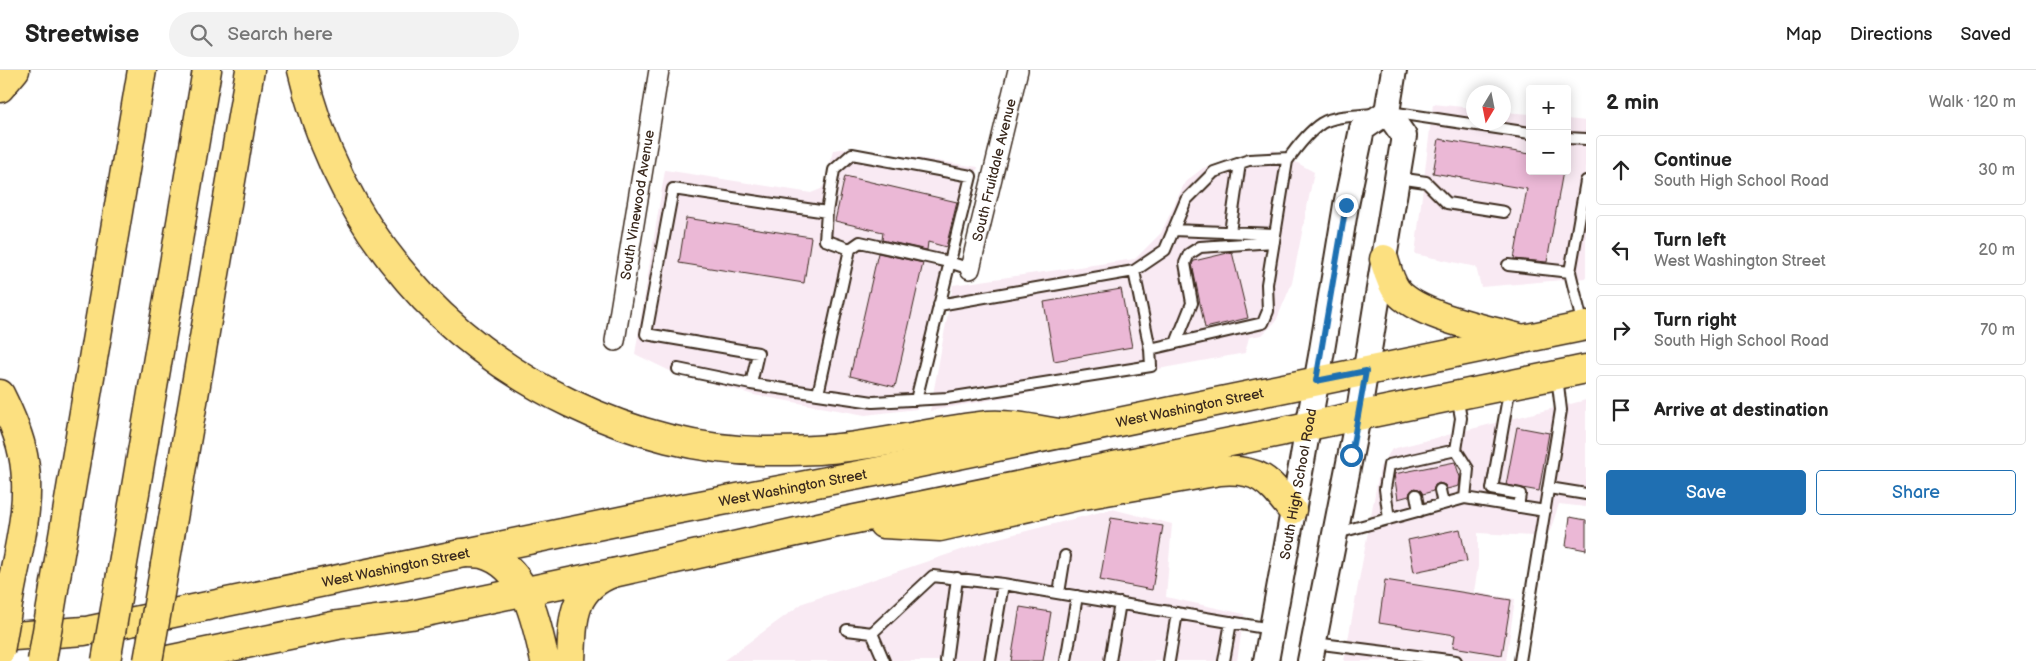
<!DOCTYPE html>
<html lang="en">
<head>
<meta charset="utf-8">
<style>
	body { margin:0; font-family:"Balsamiq Sans",sans-serif; background:#f2f2f2; color:#222 }
	.controls { position:absolute; right:15px; top:15px; display:grid; overflow:hidden; border-radius:5px; box-shadow:0 2px 12px #0003 }
	.controls button { width:45px; height:45px; display:grid; place-items:center; padding:0; border:0; border-bottom:1px solid #e0e0e0; background:#fff; color:#222; font:25px sans-serif }
	.compass { position:absolute; left:1466px; top:15px; width:45px; height:45px; border-radius:50%; background:#fff; box-shadow:0 2px 12px #0003; rotate:190deg }
	.stop { position:absolute; width:15px; height:15px; margin:-11px; border:4px solid #1f6fb2; border-radius:50%; background:#fff }
	.stop.end { background:#1f6fb2; border-color:#fff; box-shadow:0 1px 5px #0008 }
	.list { margin:0; padding:0; list-style:none }
	h2 { display:flex; justify-content:space-between; align-items:center; height:65px; margin:0; padding:0 20px; font-size:21px }
	h2 small { font-size:16px; font-weight:400; color:#767676 }
	.list li { display:grid; grid-template-columns:32px 1fr auto; gap:15px; align-items:center; box-sizing:border-box; height:70px; margin:0 10px 10px; padding:0 10px; border:1px solid #e0e0e0; border-radius:5px }
	.list b { display:block; font-size:19px; white-space:nowrap }
	.list p { margin:0; font-size:16px; white-space:nowrap; color:#767676 }
	.list em { font-size:16px; font-style:normal; color:#767676 }
	.actions { display:flex; gap:10px; padding:15px 20px }
	.actions a { flex:1; padding:11px 0; border:1px solid #1f6fb2; border-radius:5px; text-align:center; font-size:18px; color:#1f6fb2 }
	.actions .main { background:#1f6fb2; color:#fff }
	.icon { flex:none; width:28px; height:28px; fill:none; stroke:currentColor; stroke-width:2; stroke-linecap:round; stroke-linejoin:round }
	.map { position:relative; flex:none; width:1586px; height:591px; overflow:hidden }
	header { display:flex; align-items:center; gap:30px; box-sizing:border-box; height:70px; padding:0 25px; background:#fff; border-bottom:1px solid #e0e0e0 }
	header strong { font-size:24px }
	nav { display:flex; gap:28px; margin-inline-start:auto; font-size:18px }
	.search { width:350px; height:45px; background:#f2f2f2; display:flex; align-items:center; gap:12px; box-sizing:border-box; padding:0 18px; border-radius:28px; color:#767676; font-size:19px }
	main { display:flex }
	aside { flex:1; background:#fff }
	.map>svg:first-child { display:block }
	.built { fill:#f9eaf3 }
	.building { fill:#ebb8d6; stroke:#3b2a1e }
	.lines { fill:none; stroke-linecap:round; stroke-linejoin:round }
	.service-casing { stroke:#3b2a1e; stroke-width:14 }
	.minor-casing { stroke:#3b2a1e; stroke-width:22 }
	.tertiary-casing { stroke:#3b2a1e; stroke-width:28 }
	.primary-casing { stroke:#3b2a1e; stroke-width:31 }
	.motorway-casing { stroke:#3b2a1e; stroke-width:31 }
	.service { stroke:#fff; stroke-width:10 }
	.minor { stroke:#fff; stroke-width:19 }
	.tertiary { stroke:#fff; stroke-width:24 }
	.primary { stroke:#fce080; stroke-width:28 }
	.motorway { stroke:#fce080; stroke-width:28 }
	.motorway-bridge-casing { stroke:#3b2a1e; stroke-width:31; stroke-linecap:butt }
	.motorway-bridge { stroke:#fce080; stroke-width:28 }
	.route { stroke:#1f6fb2; stroke-width:6 }
	.labels { text-anchor:middle; stroke-width:5; stroke-linejoin:round; paint-order:stroke }
	.street-label { font-size:14px; fill:#3b2a1e; stroke:#fff }
</style>
</head>
<body>
<header>
<strong>Streetwise</strong>
<div class="search"><svg class="icon" aria-label="search" viewBox="0 0 24 24"><circle cx="10" cy="10" r="6"/><path d="M15 15l6 6"/></svg>Search here</div>
<nav><a>Map</a><a>Directions</a><a>Saved</a></nav>
</header>
<main>
<div class="map">
<svg width="1586" height="591" viewBox="0 0 1586 591">
	<rect width="100%" height="100%" fill="#fff"/>
	<filter id="ink" filterUnits="userSpaceOnUse"><feTurbulence type="fractalNoise" baseFrequency=".02" numOctaves="2"/><feDisplacementMap in="SourceGraphic" scale="10" xChannelSelector="R" yChannelSelector="G"/><feConvolveMatrix kernelMatrix="1 2 1 2 8 2 1 2 1" color-interpolation-filters="sRGB"/></filter>
	<g filter="url(#ink)">
		<path class="built" d="M 1433,34 L 1473,38 L 1474,52 L 1504,52 L 1504,42 L 1530,44 L 1530,101 L 1567,101 L 1567,49 L 1586,51 L 1586,208 L 1481,217 L 1476,197 L 1415,184 Z
			M 849,78 L 978,97 L 917,339 L 865,345 L 754,325 L 672,302 L 635,284 L 665,100 L 811,123 L 821,119 L 826,112 L 833,80 Z
			M 1274,80 L 1314,102 L 1292,213 L 1276,251 L 1262,265 L 1249,267 L 1245,283 L 930,341 L 953,215 L 1135,189 L 1161,163 L 1185,112 L 1203,98 Z
			M 1586,330 L 1586,437 L 1559,434 L 1550,461 L 1535,460 L 1534,466 L 1478,463 L 1478,496 L 1474,522 L 1515,529 L 1506,591 L 1344,591 L 1380,397 L 1392,379 Z
			M 1112,439 L 1172,454 L 1166,527 L 1244,544 L 1237,591 L 723,591 L 803,533 L 991,470 Z"/>
		<path class="building" d="M 1439,69 L 1530,84 L 1530,101 L 1563,101 L 1547,192 L 1514,189 L 1527,119 L 1433,103 Z
			M 845,106 L 957,132 L 946,177 L 928,172 L 927,180 L 882,170 L 883,162 L 835,151 Z
			M 686,148 L 811,167 L 804,213 L 679,193 Z
			M 1232,182 L 1248,248 L 1205,258 L 1192,194 L 1194,191 Z
			M 878,183 L 923,193 L 895,317 L 850,306 Z
			M 1121,219 L 1132,277 L 1054,291 L 1044,232 Z
			M 1517,357 L 1549,363 L 1539,421 L 1506,415 Z
			M 1455,392 L 1460,407 L 1459,416 L 1447,419 L 1445,415 L 1439,413 L 1435,415 L 1433,421 L 1423,424 L 1419,419 L 1414,418 L 1410,422 L 1409,426 L 1398,429 L 1394,404 Z
			M 1570,447 L 1586,450 L 1586,480 L 1566,476 Z
			M 1111,448 L 1163,456 L 1152,520 L 1100,510 Z
			M 1460,459 L 1467,491 L 1414,502 L 1408,470 Z
			M 1385,510 L 1511,530 L 1502,585 L 1453,577 L 1455,565 L 1379,553 Z
			M 1020,537 L 1051,542 L 1043,591 L 1011,591 Z"/>
		<g class="lines">
			<g class="service-casing">
				<path id="service" d="M 1390,42 L 1530,63
					M 1567,68 L 1586,69
					M 1398,108 L 1426,112 L 1447,133 L 1504,142
					M 1173,160 L 1275,164
					M 1230,162 L 1240,93
					M 850,179 L 825,170 L 827,142 L 834,100 L 852,84 L 971,106 L 916,330
					M 1508,195 L 1570,202
					M 1134,201 L 1165,180 L 1186,130 L 1214,102 L 1249,90 L 1289,88
					M 939,235 L 1134,201 L 1150,279 L 1151,296 L 948,328 L 873,332 L 818,324 L 850,179 L 860,172 L 949,192 L 970,199
					M 1583,256 L 1570,202 L 1586,111
					M 1176,273 L 1192,233 L 1185,193 L 1189,184 L 1200,177 L 1274,172
					M 1150,279 L 1263,253 L 1268,241 L 1267,214 L 1287,91 C 1296,78 1308,62 1322,53 C 1336,45 1358,46 1373,44
					M 678,299 L 751,314
					M 1510,316 L 1492,419 L 1520,424 L 1518,437
					M 818,324 L 751,314 L 758,283 L 646,264 L 673,119 L 827,142
					M 1457,327 L 1461,348 L 1456,380 L 1468,399 L 1465,428
					M 1549,418 L 1586,424
					M 1440,420 L 1443,434
					M 1416,425 L 1419,441
					M 1389,449 L 1385,419 L 1389,395 L 1456,380
					M 1337,463 L 1465,428 L 1545,441
					M 1059,523 L 1065,486
					M 847,560 L 872,563 L 933,506 L 1003,514 L 1271,559
					M 872,563 L 884,591
					M 1314,573 L 1456,591
					M 946,591 L 957,508
					M 990,591 L 1003,514
					M 1066,591 L 1077,526
					M 1110,591 L 1120,533
					M 1169,591 L 1177,543
					M 1224,591 L 1231,552
					M 1520,591 L 1561,340 L 1557,306"/>
			</g>
			<g class="minor-casing">
				<g id="minor">
					<path id="s1" d="M 970,199 L 1018,0"/>
					<path id="s2" d="M 615,271 L 659,0"/>
				</g>
			</g>
			<g class="tertiary-casing">
				<g id="tertiary">
					<path id="s3" d="M 1266,591 L 1321,286 L 1346,135 L 1362,59 L 1387,42"/>
					<path d="M 1310,591 L 1358,347 L 1404,66 L 1387,42 L 1394,0"/>
				</g>
			</g>
			<g class="primary-casing">
				<g id="primary">
					<path d="M 1384,189 C 1387,199 1390,212 1397,221 C 1418,246 1486,259 1519,268"/>
					<path d="M 883,454 L 940,457 L 1078,426 L 1220,401 C 1260,398 1269,411 1292,440"/>
					<path id="s4" d="M 91,560 L 669,441 L 885,400 L 1586,256"/>
					<path d="M 163,591 L 338,555 L 411,545 L 613,503 L 841,452 L 1586,299"/>
				</g>
			</g>
			<g class="motorway-casing">
				<path id="motorway" d="M 302,0 C 320,78 356,150 408,210 C 491,309 637,382 767,381 C 791,381 815,381 839,378 C 889,373 939,360 989,355 C 1009,353 1044,361 1065,364
					M 0,18 L 15,0
					M 0,324 C 10,344 19,364 23,385 C 33,432 17,483 9,529
					M 462,483 C 468,483 476,483 482,484 C 527,496 536,552 545,591
					M 165,495 L 250,0
					M 121,505 L 207,0
					M 54,519 L 142,0
					M 0,567 L 84,561
					M 571,591 C 573,552 570,519 613,503"/>
			</g>
			<use href="#service" class="service"/>
			<use href="#minor" class="minor"/>
			<use href="#tertiary" class="tertiary"/>
			<use href="#primary" class="primary"/>
			<use href="#motorway" class="motorway"/>
			<g class="motorway-bridge-casing">
				<path id="motorway-bridge" d="M 0,581 L 9,529
					M 42,591 L 54,519
					M 106,591 L 121,505
					M 148,591 L 165,495"/>
			</g>
			<use href="#motorway-bridge" class="motorway-bridge"/>
		</g>
	</g>
	<g class="lines" filter="url(#ink)">
		<path class="route" d="M 1346,135 L 1316,311 L 1366,301 L 1351,385"/>
	</g>
	<g class="labels">
		<g class="street-label">
			<text dy="5" stroke="none"><textPath href="#s1" startOffset="102">South Fruitdale Avenue</textPath></text>
			<text dy="5" stroke="none"><textPath href="#s2" startOffset="138">South Vinewood Avenue</textPath></text>
			<text dy="5" stroke="none"><textPath href="#s4" startOffset="1121">West Washington Street</textPath></text>
			<text dy="5" stroke="none"><textPath href="#s3" startOffset="180">South High School Road</textPath></text>
			<text dy="5" stroke="none"><textPath href="#s4" startOffset="716">West Washington Street</textPath></text>
			<text dy="5" stroke="none"><textPath href="#s4" startOffset="311">West Washington Street</textPath></text>
		</g>
	</g>
</svg>
<div class="controls">
<button>+</button>
<button>−</button>
</div>
<svg class="compass" viewBox="-18 -18 36 36"><path d="M0-13l5 13h-10z" fill="#e53935"/><path d="M0 13l5-13h-10z" fill="#767676"/></svg>
<div class="stop" style="left:1351px;top:385px"></div>
<div class="stop end" style="left:1346px;top:135px"></div>
</div>
<aside>
<h2>2 min<small>Walk · 120 m</small></h2>
<ul class="list">
<li><svg class="icon" aria-label="ahead" viewBox="0 0 24 24"><path d="M12 20V5M6 11l6-6 6 6"/></svg><div><b>Continue</b><p>South High School Road</p></div><em>30 m</em></li>
<li><svg class="icon" aria-label="left" viewBox="0 0 24 24"><path d="M17 20v-9H6M10 6l-5 5 5 5"/></svg><div><b>Turn left</b><p>West Washington Street</p></div><em>20 m</em></li>
<li><svg class="icon" aria-label="right" viewBox="0 0 24 24"><path d="M7 20v-9h11M14 6l5 5-5 5"/></svg><div><b>Turn right</b><p>South High School Road</p></div><em>70 m</em></li>
<li><svg class="icon" aria-label="arrive" viewBox="0 0 24 24"><path d="M6 21V4h12l-3 4 3 4H6"/></svg><div><b>Arrive at destination</b></div></li>
</ul>
<div class="actions"><a class="main">Save</a><a>Share</a></div>
</aside>
</main>
</body>
</html>
